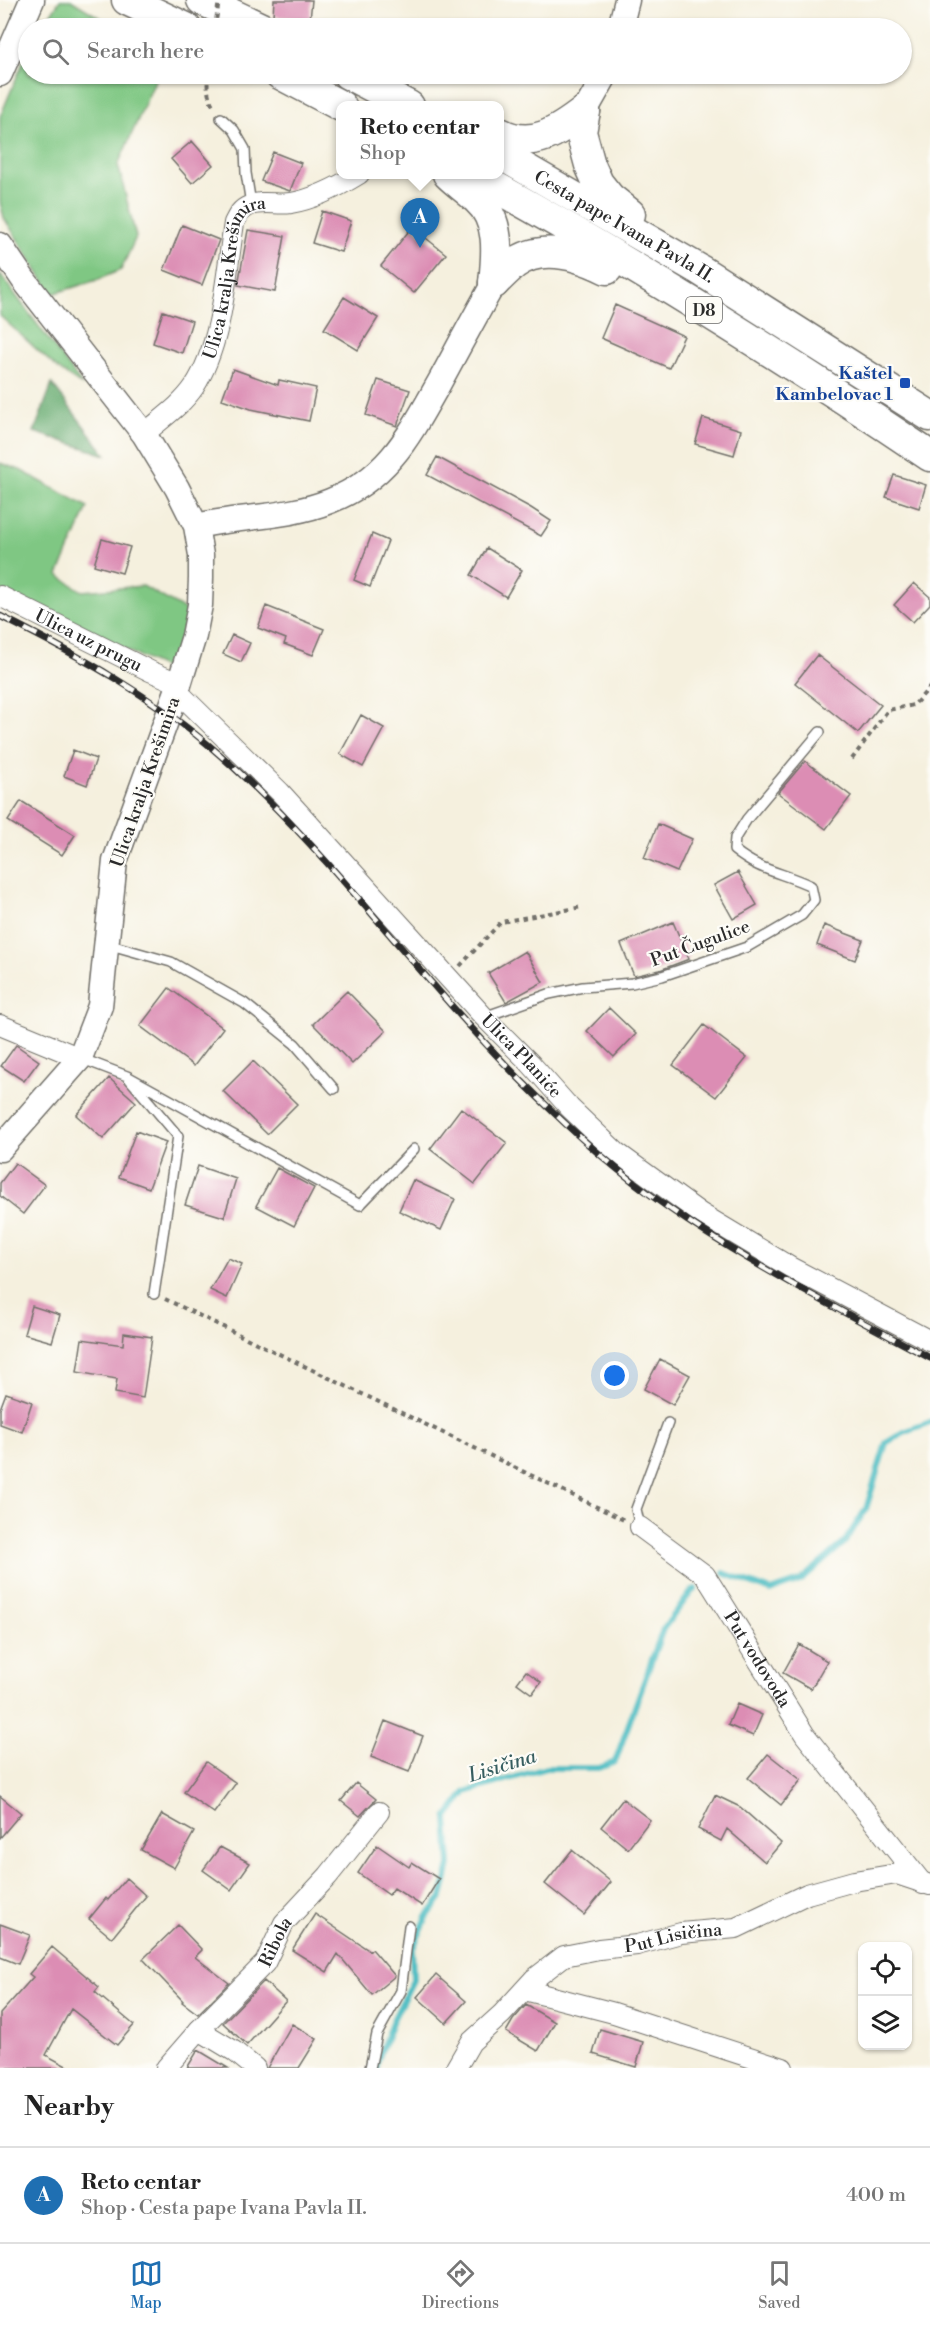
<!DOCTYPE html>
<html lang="en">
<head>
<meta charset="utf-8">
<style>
	body { margin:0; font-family:"Libre Bodoni",serif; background:#f2f2f2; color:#222 }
	.controls { position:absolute; right:18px; bottom:18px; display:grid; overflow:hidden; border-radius:12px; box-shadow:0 2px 4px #0004 }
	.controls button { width:54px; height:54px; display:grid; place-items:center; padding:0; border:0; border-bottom:2px solid #e0e0e0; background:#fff; color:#222; font:30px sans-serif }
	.you { position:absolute; left:615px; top:1376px; width:21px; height:21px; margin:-15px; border:4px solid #fff; border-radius:50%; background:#1a73e8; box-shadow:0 0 0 9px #1a73e833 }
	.badge { display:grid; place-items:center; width:39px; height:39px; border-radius:50%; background:#1f6fb2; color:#fff; font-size:20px; font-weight:700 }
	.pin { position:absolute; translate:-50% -50px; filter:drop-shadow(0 2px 3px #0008) }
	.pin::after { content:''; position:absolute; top:32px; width:21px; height:18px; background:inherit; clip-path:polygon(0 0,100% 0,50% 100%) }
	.popup { position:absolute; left:336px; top:101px; width:168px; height:78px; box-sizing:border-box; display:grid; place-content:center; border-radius:12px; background:#fff; filter:drop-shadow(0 2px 4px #0005); font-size:20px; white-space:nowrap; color:#767676 }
	.popup b { font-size:22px; color:#222 }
	.popup::after { content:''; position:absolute; left:50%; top:100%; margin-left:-12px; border:12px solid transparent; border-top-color:#fff }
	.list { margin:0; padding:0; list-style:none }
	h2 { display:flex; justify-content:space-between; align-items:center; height:78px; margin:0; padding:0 24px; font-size:26px }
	h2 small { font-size:20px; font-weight:400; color:#767676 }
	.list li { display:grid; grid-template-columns:39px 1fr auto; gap:18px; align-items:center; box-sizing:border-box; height:96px; padding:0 24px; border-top:2px solid #e0e0e0 }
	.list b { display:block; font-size:22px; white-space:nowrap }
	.list p { margin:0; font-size:20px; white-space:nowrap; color:#767676 }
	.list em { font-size:20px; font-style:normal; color:#767676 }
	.icon { flex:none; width:33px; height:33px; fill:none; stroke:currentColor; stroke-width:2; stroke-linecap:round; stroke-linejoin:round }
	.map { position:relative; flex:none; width:930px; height:2068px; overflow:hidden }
	.search { position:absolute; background:#fff; box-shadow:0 2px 4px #0004; left:18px; right:18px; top:18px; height:66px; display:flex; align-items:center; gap:15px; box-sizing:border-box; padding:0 21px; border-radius:33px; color:#767676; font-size:22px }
	.sheet { height:174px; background:#fff }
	nav { display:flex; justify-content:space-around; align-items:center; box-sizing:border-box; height:84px; border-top:2px solid #e0e0e0; background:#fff; font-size:16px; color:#767676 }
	nav a { display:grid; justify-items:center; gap:3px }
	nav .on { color:#1f6fb2 }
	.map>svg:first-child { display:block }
	.green { fill:#7fc783; stroke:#557957; stroke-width:1.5 }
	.forest { fill:#67ac71; stroke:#496c4e; stroke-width:1.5 }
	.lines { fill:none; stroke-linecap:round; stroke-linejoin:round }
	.stream { stroke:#4ebdc3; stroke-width:6 }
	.building { fill:#dc8db4 }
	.service-casing { stroke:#72706a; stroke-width:12 }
	.minor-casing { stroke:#72706a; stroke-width:22 }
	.tertiary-casing { stroke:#72706a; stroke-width:27 }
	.primary-casing { stroke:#72706a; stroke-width:33 }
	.path { stroke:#72706a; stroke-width:4; stroke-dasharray:4.5 4.5; stroke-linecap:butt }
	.service { stroke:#fff; stroke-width:9 }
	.minor { stroke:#fff; stroke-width:20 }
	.tertiary { stroke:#fff; stroke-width:24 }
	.primary { stroke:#fff; stroke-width:30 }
	.rail-casing { stroke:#2b2b2b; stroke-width:7 }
	.rail { stroke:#fdfcf7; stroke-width:4.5; stroke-dasharray:14; stroke-linecap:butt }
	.path-bridge { stroke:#72706a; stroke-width:4; stroke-dasharray:4.5 4.5; stroke-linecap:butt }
	.transit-dot { fill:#1a4fb4; stroke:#fdfcf7; stroke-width:2 }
	.labels { text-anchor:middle; stroke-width:4.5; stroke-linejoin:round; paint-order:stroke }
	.shield { fill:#fdfcf7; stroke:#6a6a68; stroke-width:1.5 }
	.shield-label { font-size:16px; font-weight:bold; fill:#2b2b2b }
	.street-label { font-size:18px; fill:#2b2b2b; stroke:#fdfcf7 }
	.transit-label { font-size:18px; font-weight:bold; fill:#164399; stroke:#fdfcf7; text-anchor:end }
	.water-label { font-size:20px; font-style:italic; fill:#375e60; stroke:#fdfcf7 }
</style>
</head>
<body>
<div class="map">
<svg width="930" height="2068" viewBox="0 0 930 2068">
	<rect width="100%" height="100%" fill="#fdfcf7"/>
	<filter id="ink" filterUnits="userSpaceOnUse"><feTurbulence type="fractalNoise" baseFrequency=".0167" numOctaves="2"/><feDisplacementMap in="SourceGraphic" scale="12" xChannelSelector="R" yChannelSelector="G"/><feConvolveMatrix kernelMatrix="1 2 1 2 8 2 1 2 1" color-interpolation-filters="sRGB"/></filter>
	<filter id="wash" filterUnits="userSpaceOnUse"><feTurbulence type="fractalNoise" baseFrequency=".008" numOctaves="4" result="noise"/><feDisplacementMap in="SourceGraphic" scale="24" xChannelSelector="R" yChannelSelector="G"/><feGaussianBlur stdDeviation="1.35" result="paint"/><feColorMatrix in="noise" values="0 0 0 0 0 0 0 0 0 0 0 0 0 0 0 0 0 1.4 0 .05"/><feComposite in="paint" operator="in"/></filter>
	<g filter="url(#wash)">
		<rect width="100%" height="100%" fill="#f5f0de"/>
		<path class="green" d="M 60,0 L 71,0 L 117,28 L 42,28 Z
			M 28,50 L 28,74 L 158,74 L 118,165 L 136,237 L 121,270 L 97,280 L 52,294 L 4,218 L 0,202 L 0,117 Z
			M 0,274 L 83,386 L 58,369 L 0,316 Z
			M 0,463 L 20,470 L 88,507 L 58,575 L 82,591 L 143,586 L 189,612 L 172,668 L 168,670 L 0,590 Z"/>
		<path class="forest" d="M 52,384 L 106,455 L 34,432 Z"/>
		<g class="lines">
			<path class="stream" d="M 724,1573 L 771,1591 L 800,1581 L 844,1543 L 866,1509 L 886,1443 L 904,1432 L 930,1422
				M 377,2068 L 377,2062 L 392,2022 L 413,1980 L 412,1950 L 427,1917 L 442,1897 L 450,1865 L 447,1817 L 466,1792 L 546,1768 L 599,1768 L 615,1762 L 663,1629 L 692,1591 L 695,1589"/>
		</g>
		<g id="blocks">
			<path class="building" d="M 274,0 L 312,0 L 310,20 L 273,16 Z
				M 192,141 L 213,165 L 192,183 L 171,159 Z
				M 273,152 L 301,163 L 290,191 L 261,181 Z
				M 322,211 L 351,221 L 341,252 L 312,243 Z
				M 182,225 L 219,240 L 202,285 L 164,270 Z
				M 412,227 L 446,254 L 414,293 L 381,266 Z
				M 248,230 L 285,236 L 275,292 L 238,285 Z
				M 344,297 L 378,318 L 358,350 L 324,329 Z
				M 615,305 L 684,336 L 669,368 L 601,338 Z
				M 163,311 L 192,321 L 182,353 L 153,343 Z
				M 233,369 L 278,385 L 279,380 L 316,388 L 309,421 L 251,409 L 222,399 Z
				M 378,380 L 410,390 L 397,426 L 366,415 Z
				M 703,418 L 741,430 L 734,455 L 695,444 Z
				M 437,457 L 531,508 L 551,521 L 541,536 L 427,475 Z
				M 894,475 L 926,485 L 919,508 L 886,497 Z
				M 372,534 L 388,541 L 370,587 L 354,580 Z
				M 102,539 L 130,547 L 122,573 L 94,565 Z
				M 487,548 L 522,570 L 506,597 L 471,575 Z
				M 914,583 L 930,597 L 930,604 L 913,622 L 894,605 Z
				M 266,606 L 324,629 L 313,655 L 284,644 L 286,639 L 258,628 Z
				M 232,635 L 250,643 L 241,662 L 223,654 Z
				M 817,655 L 881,705 L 858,733 L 795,683 Z
				M 361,715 L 384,728 L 363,767 L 340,754 Z
				M 73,750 L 96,759 L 87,785 L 64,776 Z
				M 805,761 L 851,796 L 826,829 L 778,793 Z
				M 21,801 L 75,835 L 62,855 L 8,821 Z
				M 658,824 L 692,839 L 677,872 L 644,858 Z
				M 738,872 L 757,905 L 733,919 L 714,885 Z
				M 673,922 L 689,959 L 660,970 L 634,976 L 621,944 Z
				M 824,925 L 863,940 L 855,960 L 817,945 Z
				M 525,951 L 543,982 L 506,1002 L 488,973 Z
				M 169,988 L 223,1028 L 194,1066 L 140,1026 Z
				M 347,991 L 386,1031 L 352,1064 L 313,1024 Z
				M 609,1008 L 636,1034 L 614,1057 L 587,1031 Z
				M 704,1025 L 747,1058 L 716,1097 L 673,1065 Z
				M 16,1045 L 39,1061 L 24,1081 L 1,1066 Z
				M 253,1061 L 297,1104 L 267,1134 L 223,1091 Z
				M 109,1078 L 136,1102 L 103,1139 L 76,1115 Z
				M 461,1108 L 507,1143 L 475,1184 L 430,1149 Z
				M 136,1131 L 166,1142 L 149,1188 L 119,1177 Z
				M 15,1163 L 45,1185 L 23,1214 L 0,1196 L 0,1183 Z
				M 198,1166 L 236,1179 L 224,1217 L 185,1205 Z
				M 277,1168 L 314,1188 L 294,1226 L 256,1206 Z
				M 413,1180 L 455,1199 L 441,1230 L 399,1211 Z
				M 228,1258 L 242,1264 L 227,1298 L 210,1290 Z
				M 32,1306 L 60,1315 L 52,1342 L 24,1334 Z
				M 124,1333 L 152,1337 L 143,1398 L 115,1393 L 117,1379 L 77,1372 L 82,1339 L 123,1345 Z
				M 660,1359 L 690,1375 L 673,1405 L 644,1389 Z
				M 6,1393 L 32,1402 L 22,1432 L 0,1424 L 0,1409 Z
				M 799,1644 L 827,1661 L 811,1689 L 783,1673 Z
				M 526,1671 L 541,1682 L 532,1694 L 517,1683 Z
				M 737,1704 L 762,1715 L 753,1736 L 728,1725 Z
				M 385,1721 L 423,1736 L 409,1772 L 371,1757 Z
				M 768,1754 L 801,1780 L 781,1805 L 748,1778 Z
				M 206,1762 L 236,1783 L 214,1813 L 184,1792 Z
				M 356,1783 L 376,1799 L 360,1816 L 341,1801 Z
				M 715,1795 L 740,1807 L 781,1843 L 765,1862 L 727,1829 L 721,1841 L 698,1829 Z
				M 0,1796 L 21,1813 L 0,1838 Z
				M 623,1799 L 650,1820 L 628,1849 L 601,1827 Z
				M 162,1814 L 194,1832 L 174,1868 L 141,1850 Z
				M 377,1845 L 409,1867 L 412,1862 L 439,1879 L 422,1906 L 394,1888 L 389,1895 L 358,1873 Z
				M 220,1847 L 250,1863 L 231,1890 L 203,1870 Z
				M 572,1850 L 611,1882 L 584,1915 L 545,1884 Z
				M 126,1878 L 146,1896 L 112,1938 L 89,1919 L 106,1898 L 108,1900 Z
				M 315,1914 L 370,1951 L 372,1949 L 395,1976 L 372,1995 L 338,1954 L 327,1972 L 292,1950 Z
				M 0,1924 L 30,1935 L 18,1964 L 0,1957 Z
				M 178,1925 L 202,1950 L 195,1957 L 229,1983 L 198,2014 L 182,2002 L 183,2001 L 143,1959 Z
				M 52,1947 L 99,1987 L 95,1992 L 134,2025 L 117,2045 L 71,2009 L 46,2055 L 70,2068 L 0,2068 L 0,2014 L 33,1977 L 29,1974 Z
				M 436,1975 L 466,2001 L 446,2023 L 417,1997 Z
				M 264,1981 L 286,2001 L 247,2045 L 223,2023 Z
				M 526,2005 L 555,2022 L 538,2051 L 506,2032 L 513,2020 Z
				M 292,2024 L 317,2039 L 299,2068 L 267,2068 Z
				M 600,2029 L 643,2042 L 636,2067 L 593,2054 Z
				M 198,2050 L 228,2068 L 187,2068 Z"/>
		</g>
	</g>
	<g filter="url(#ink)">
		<use href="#blocks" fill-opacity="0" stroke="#72706a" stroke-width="1.5"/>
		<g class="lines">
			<g class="service-casing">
				<path id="service" d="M 221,118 L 234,130 L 245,149 L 246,173 L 251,204
					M 107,944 L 171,962 L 244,1003 L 295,1044 L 334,1089
					M 484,1017 L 549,994 L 583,987 L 632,983 L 662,976 L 747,947 L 802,915 L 814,900 L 811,886 C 782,872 761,872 734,850 L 735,838 L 747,819 L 820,732
					M 80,1058 L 127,1076 L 178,1136 L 154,1294
					M 127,1076 L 360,1205 L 414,1149
					M 640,1527 L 636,1509 L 668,1423
					M 370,2068 L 377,2034 L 401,1991 L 409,1926"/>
			</g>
			<g class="minor-casing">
				<g id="minor">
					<path id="s1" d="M 144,434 C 161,419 181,406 194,387 C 223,343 226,274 234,223 C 238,215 241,209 249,206 C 261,200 277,205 291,203 C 315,199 338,187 359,174"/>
					<path id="s2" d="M 0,596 L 150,671 L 178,683"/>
					<path id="s3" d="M 177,691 L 280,792 L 484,1017 L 530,1063 L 570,1108 L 616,1152 L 700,1213 L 790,1267 L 930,1341"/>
					<path d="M 0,1025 L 80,1058"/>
					<path id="s4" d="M 640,1527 L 705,1575 L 805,1735 L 923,1884"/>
					<path d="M 525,1990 L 614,2013 L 783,2068"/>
					<path d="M 199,2030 L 234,2051 L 255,2068"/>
					<path id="s5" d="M 166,2068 L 199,2030 L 265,1963 L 284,1923 L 328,1876 L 379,1812"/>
					<path id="s6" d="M 456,2068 L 471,2042 L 502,2014 L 534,1979 L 564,1956 L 599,1949 L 637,1945 L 681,1933 L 736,1928 L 807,1894 L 854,1881 L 897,1874 L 930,1885"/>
				</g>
			</g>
			<g class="tertiary-casing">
				<path id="tertiary" d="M 620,28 L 627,0
					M 0,74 L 32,0
					M 585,111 L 606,74
					M 0,245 L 23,279 L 144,434 L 177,488 L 196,526 L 201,555 L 201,578 L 200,605 L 194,636 L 177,691 L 115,861 L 100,1006 L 80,1058 L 0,1149
					M 196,526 C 240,516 288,518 330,501 C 389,478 410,434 439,383 C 457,350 475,316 494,283"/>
			</g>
			<g class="primary-casing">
				<g id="primary">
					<path d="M 127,0 L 186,28"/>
					<path d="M 202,0 L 261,28"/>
					<path d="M 280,74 L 341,106"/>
					<path d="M 348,74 L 409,106"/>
					<path d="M 585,111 L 581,132 L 590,165 L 598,183 L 610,198 L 630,214"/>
					<path d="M 500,133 C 532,150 559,131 585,111"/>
					<path id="s7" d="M 500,154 L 700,270 L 930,416"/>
					<path d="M 448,174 C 457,183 468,190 477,199 C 501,220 497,254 494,283"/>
					<path d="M 472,174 C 629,260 781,356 930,456"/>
					<path d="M 494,283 C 500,277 507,270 514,264 C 542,243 579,255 607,269"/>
				</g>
			</g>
			<path class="path" d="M 208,74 C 207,86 207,96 214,107
				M 852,759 L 888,710 L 914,705 L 930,687
				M 460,966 L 501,922 L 582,907
				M 165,1299 L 624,1520"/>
			<use href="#service" class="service"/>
			<use href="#minor" class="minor"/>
			<use href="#tertiary" class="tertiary"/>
			<use href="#primary" class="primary"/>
			<g class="rail-casing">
				<path id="rail" d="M 0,616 C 78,655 153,696 219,754 C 340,861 431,996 548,1107 C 591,1149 638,1188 688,1221 C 766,1273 848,1314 930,1358"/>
			</g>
			<use href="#rail" class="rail"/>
			<path class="path-bridge" d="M 215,28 L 219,0"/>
		</g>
	</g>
	<rect class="transit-dot" x="899" y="377" width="12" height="12" rx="3"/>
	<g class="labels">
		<rect class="shield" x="686" y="297" width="36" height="26" rx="4.5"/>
		<g class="shield-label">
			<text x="704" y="316">D8</text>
		</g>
		<g class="street-label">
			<text dy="6" stroke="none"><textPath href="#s7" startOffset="144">Cesta pape Ivana Pavla II.</textPath></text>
			<text dy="6" stroke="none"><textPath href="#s1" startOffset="190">Ulica kralja Krešimira</textPath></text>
			<text dy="6" stroke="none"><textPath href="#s2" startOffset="99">Ulica uz prugu</textPath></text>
			<text transform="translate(145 782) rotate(-71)" y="6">Ulica kralja Krešimira</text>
			<text transform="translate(700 943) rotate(-20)" y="6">Put Čugulice</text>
			<text dy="6" stroke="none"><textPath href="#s3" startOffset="502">Ulica Planiće</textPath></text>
			<text dy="6" stroke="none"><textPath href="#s4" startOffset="180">Put vodovoda</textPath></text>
			<text dy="6" stroke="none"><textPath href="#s6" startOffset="268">Put Lisičina</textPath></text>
			<text dy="6" stroke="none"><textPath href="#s5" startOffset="168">Ribola</textPath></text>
		</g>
		<g class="transit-label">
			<text x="893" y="379">Kaštel<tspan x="893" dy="21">Kambelovac 1</tspan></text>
		</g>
		<g class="water-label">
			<text transform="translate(502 1765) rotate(-17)" y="7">Lisičina</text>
		</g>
	</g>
</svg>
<div class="controls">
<button><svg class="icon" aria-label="locate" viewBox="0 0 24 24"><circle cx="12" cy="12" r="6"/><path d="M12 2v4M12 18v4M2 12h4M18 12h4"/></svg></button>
<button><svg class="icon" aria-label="layers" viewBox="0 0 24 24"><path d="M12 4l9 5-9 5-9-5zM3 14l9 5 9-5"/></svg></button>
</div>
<div class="you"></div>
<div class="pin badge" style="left:420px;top:248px">A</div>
<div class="popup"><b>Reto centar</b>Shop</div>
<div class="search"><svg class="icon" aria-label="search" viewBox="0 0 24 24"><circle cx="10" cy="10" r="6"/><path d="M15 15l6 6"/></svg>Search here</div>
</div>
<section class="sheet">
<h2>Nearby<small></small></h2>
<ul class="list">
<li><span class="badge">A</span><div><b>Reto centar</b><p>Shop · Cesta pape Ivana Pavla II.</p></div><em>400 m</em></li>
</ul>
</section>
<nav>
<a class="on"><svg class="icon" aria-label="map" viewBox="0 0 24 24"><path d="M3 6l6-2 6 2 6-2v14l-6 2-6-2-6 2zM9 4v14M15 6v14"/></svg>Map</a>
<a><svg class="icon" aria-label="directions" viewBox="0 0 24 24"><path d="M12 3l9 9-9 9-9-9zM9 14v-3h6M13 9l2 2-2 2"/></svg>Directions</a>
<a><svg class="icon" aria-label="saved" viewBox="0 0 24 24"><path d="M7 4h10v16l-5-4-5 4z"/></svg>Saved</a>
</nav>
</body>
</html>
